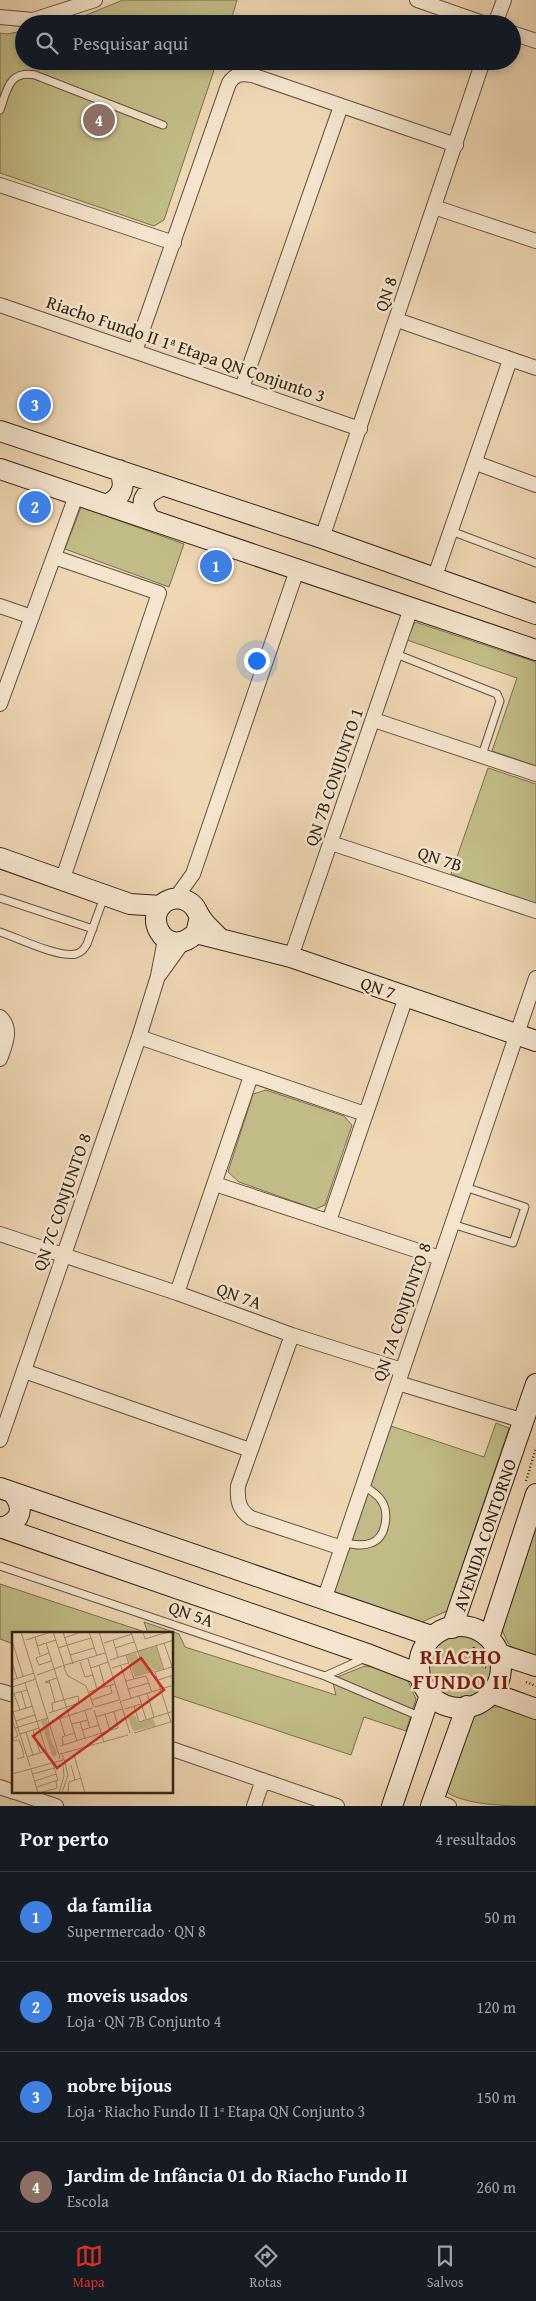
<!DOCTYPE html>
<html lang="pt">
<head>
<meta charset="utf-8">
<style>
	body { margin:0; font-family:"Gentium Book Plus",serif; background:#20242c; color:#f1f3f6 }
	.you { position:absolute; left:256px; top:660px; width:18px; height:18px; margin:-12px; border:4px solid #fff; border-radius:50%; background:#1a73e8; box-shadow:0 0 0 8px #1a73e833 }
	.badge { display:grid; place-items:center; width:32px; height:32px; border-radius:50%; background:#d93025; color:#fff; font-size:16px; font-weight:700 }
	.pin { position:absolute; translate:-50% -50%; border:2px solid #fff; box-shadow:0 1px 5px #0006 }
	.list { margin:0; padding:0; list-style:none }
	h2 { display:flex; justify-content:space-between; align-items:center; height:65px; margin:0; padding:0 20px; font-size:21px }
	h2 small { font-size:16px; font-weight:400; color:#9ea1a6 }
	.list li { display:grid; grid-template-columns:32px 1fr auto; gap:15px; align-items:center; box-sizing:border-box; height:90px; padding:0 20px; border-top:1px solid #363941 }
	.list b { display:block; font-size:19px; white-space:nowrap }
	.list p { margin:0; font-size:16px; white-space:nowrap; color:#9ea1a6 }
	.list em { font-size:16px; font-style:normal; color:#9ea1a6 }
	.icon { flex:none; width:28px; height:28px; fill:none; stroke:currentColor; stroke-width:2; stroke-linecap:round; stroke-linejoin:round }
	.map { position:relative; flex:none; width:536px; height:1806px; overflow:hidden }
	.search { position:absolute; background:#171b24; box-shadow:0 2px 8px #0003; left:15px; right:15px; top:15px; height:55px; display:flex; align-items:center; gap:12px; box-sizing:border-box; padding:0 18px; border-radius:28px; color:#9ea1a6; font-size:19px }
	.sheet { height:425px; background:#171b24 }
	nav { display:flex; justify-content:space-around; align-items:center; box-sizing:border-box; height:70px; border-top:1px solid #363941; background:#171b24; font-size:14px; color:#9ea1a6 }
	nav a { display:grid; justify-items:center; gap:2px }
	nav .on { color:#d93025 }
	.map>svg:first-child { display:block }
	.green { fill:#c1bc87; stroke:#79704e }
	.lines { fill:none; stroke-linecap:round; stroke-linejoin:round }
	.lane-casing { stroke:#61513e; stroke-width:9 }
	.street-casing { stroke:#61513e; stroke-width:16 }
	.secondary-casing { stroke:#312416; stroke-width:22 }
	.path { stroke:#312416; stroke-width:2.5; stroke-dasharray:1 2.5; stroke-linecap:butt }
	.lane { stroke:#f5e5ce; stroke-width:7 }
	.street { stroke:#f5e5ce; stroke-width:14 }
	.secondary { stroke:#f5e5ce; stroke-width:20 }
	.labels { text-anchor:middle; stroke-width:5; stroke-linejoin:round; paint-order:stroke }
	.street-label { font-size:18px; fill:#312416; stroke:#f5e5ce }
	.district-label { font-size:22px; font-weight:bold; letter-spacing:1px; fill:#7a1f14; stroke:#f5e5ce }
	.inset-road { fill:none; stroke:#a48f75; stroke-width:1 }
	.view { fill:#d62828; fill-opacity:0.15; stroke:#d62828; stroke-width:2.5 }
	.inset-edge { fill:none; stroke:#312416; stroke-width:2.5 }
</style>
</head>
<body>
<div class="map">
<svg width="536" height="1806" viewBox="0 0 536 1806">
	<rect width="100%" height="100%" fill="#f0d7b4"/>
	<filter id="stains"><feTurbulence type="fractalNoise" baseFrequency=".004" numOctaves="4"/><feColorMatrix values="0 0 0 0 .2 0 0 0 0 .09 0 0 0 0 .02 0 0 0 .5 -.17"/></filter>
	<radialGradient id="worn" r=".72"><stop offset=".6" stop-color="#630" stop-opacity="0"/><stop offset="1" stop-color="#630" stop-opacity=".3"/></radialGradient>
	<path class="green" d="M 123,0 L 237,0 L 230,24 L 56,24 L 74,20 Z
		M 24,31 L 24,61 L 217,61 L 164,220 L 154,226 L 0,173 L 0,33 L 7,34 Z
		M 81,507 L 184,544 L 169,587 L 65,549 Z
		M 415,622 L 536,662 L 536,766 L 492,751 L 517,678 L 407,640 Z
		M 488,768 L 536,784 L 536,904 L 451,874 Z
		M 266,1090 L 344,1116 L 352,1125 L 325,1205 L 315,1209 L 239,1182 L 228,1172 L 253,1094 Z
		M 496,1423 L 509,1428 L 447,1611 L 422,1622 L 334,1593 L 391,1426 L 484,1457 Z
		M 536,1521 L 536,1659 C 513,1653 510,1650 501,1627 Z
		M 0,1584 L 148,1633 L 144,1622 L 179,1634 L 185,1647 L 336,1695 L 332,1679 L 365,1666 L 391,1669 L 408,1681 L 416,1699 L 406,1731 L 364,1717 L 351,1755 L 173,1696 L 172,1634 L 14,1634 L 14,1644 L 0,1639 Z
		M425 1667a35 35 0 1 1 70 0a35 35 0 1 1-70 0Z
		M 492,1707 L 510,1707 L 536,1716 L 536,1806 C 510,1806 465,1806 445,1791 L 468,1722 L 478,1712 Z"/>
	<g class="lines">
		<g class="lane-casing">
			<path id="lane" d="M 0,110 C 7,90 9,70 35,75 L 163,125
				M 451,531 L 536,563
				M 396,654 L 497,694 L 500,701 L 482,755
				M 0,898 L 93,929
				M 0,932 C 18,938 58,958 76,954 C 82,952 84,949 87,944 L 104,897
				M 452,1224 L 513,1243 L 525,1207 L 465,1187
				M 343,1543 C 352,1544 362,1547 371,1543 C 386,1538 390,1513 381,1500 C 377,1494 369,1489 363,1485
				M 0,1566 L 325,1676 L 365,1658
				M 325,1676 L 421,1717"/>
		</g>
		<g class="street-casing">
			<path id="street" d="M 417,0 L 486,24
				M 0,17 L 33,20 L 95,0
				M 495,24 L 504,0
				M 512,33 L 536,41
				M 0,185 L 174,243
				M 434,207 L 536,241
				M 0,305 L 360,429
				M 397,320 L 536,368
				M 135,351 L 229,83 C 235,74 241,73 252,75 L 456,145
				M 242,388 L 341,106
				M 476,463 L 536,485
				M 322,538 L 483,61
				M 54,557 L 159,593 L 62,881
				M 434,579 L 510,360
				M 0,606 L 32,617
				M 0,704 L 76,496
				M 374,720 L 536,774
				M 331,843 L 536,911
				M 175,899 L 193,874 L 297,570
				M 291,957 L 411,608
				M 160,974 L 183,942
				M 0,1017 C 13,1029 5,1045 0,1059
				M 139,1037 L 365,1114
				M 215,1184 L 440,1258
				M 329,1221 L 406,997
				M 0,1234 L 177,1293 L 292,1335 L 402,1370
				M 177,1293 L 251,1076
				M 292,1335 L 238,1486 C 237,1501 239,1510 251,1518 L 342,1548
				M 24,1371 L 250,1450
				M 398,1383 L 524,1421
				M 0,1440 L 139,1037 L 158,976 L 165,939
				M 324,1600 L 536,978
				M 0,1691 L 14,1695
				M 172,1749 L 337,1806
				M 0,1787 L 14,1792
				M 15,1792 L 56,1806
				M 433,1800 L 449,1806
				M 254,1806 L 263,1780"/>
		</g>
		<g class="secondary-casing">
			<path id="secondary" d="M 0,431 L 322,538 L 536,614
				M 0,469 L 536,650
				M 106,505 C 122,498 127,485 119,470
				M 150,519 C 138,502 143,494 161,486
				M 0,858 L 130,904 L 161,906
				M 200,917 L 196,933 C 164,964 138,909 172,899 C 177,898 183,899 187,901 C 196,905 196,911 201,918 C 205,925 213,931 219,938
				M 196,933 L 291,957 L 536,1041
				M 0,1488 L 431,1636
				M 0,1527 L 370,1655 L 419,1674
				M 2,1528 C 21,1521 25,1509 13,1493
				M419 1667a41 41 0 1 1 82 0a41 41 0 1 1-82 0Z
				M 452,1628 L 536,1384
				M 489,1638 L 536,1494
				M 499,1654 L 536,1666
				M 492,1693 L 536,1709
				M 392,1806 L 430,1695
				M 431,1806 L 467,1706"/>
		</g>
		<path class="path" d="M 526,1481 L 536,1448
			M 474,1647 L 470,1662 L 488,1668
			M 526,1682 L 536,1686"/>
		<use href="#lane" class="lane"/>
		<use href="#street" class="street"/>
		<use href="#secondary" class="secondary"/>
	</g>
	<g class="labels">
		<g class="street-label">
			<text transform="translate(386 294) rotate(-72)" y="6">QN 8</text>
			<text transform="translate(186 349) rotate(19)" y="6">Riacho Fundo II 1ª Etapa QN Conjunto 3</text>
			<text transform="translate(334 777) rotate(-71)" y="6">QN 7B CONJUNTO 1</text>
			<text transform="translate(440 859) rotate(18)" y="6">QN 7B</text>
			<text transform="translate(378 988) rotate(19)" y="6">QN 7</text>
			<text transform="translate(62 1202) rotate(-71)" y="6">QN 7C CONJUNTO 8</text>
			<text transform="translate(239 1296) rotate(20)" y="6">QN 7A</text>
			<text transform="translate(402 1312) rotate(-71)" y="6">QN 7A CONJUNTO 8</text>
			<text transform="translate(485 1535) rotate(-71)" y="6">AVENIDA CONTORNO</text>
			<text transform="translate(191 1614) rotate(19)" y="6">QN 5A</text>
		</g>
		<g class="district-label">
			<text x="461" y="1664">RIACHO<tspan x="461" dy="25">FUNDO II</tspan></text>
		</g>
	</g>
	<g transform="translate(12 1632)">
		<rect width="161" height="161" fill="#f0d7b4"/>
		<path d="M 144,14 L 151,37 L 144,39 L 130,29 L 126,19 ZM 124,21 L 127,28 L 141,40 L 123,45 L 115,23 ZM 123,83 L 126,91 L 141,86 L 144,94 L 121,99 L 116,85 ZM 35,87 L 39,108 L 45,120 L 43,125 L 40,123 L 29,89 Z" fill="#c1bc87"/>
		<path class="inset-road" d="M 9,0 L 47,123M 41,0 L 53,36 L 51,33M 51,0 L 61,32M 77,0 L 85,24M 87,0 L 118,101M 119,0 L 129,29 L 143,40 L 159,90M 131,0 L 133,7 L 156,0M 23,5 L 28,23M 52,6 L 69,0M 14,8 L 39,0M 101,8 L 106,25M 34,11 L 65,109M 92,11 L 120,2M 152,11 L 162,40M 1,12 L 11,44M 144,13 L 152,38M 25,14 L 44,8M 46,16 L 79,6M 103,16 L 122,10M 37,21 L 24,26 L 27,33 L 39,29M 58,23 L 82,16M 114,23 L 122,47M 76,27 L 85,57M 98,28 L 162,8M 0,30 L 5,46M 68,30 L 73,45 L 81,43M 53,33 L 93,21M 87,33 L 93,55M 109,34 L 119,66M 52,36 L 56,44 L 74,54 L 82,75M 79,36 L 96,30M 100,36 L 116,31M 143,40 L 160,35M 25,43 L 50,34M 0,48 L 22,41M 37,48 L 43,70M 146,48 L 162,43M 114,49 L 134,44 L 140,60M 13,51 L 37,128M 37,51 L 33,50 L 45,46M 0,55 L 24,47M 116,57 L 137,51M 9,59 L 14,76M 77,60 L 102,52M 135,61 L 142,85M 0,62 L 15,58M 2,62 L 8,78M 127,64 L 134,87M 79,68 L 100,61 L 98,53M 110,69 L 162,53M 122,74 L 127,90 L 162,79M 83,75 L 107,68M 0,77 L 18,134M 113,77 L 129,72M 82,78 L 92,110M 73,79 L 78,96M 1,80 L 21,74M 37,81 L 67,71 L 66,64 L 40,71 L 41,80M 93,82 L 98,99M 84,85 L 110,77M 48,87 L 53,104M 0,88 L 6,104 L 0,107M 4,89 L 23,83M 40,89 L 80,76M 68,90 L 73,107M 59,92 L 76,88M 3,96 L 36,86M 21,98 L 28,120M 70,98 L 87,93M 14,100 L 21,123M 122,101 L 162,89M 8,102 L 27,96M 0,109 L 7,108 L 10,116 L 12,125 L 5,127M 51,113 L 50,105 L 62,101M 48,114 L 106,96 L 102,79M 62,123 L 73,161M 15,125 L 34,119M 47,127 L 48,122 L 116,103M 59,133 L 63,148M 19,137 L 26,161M 0,142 L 51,128 L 51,123M 21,142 L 42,136M 23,149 L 44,142M 25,155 L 46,148 L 40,129M 27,161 L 45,156 L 44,149M 47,161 L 52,144 L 51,134M 50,161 L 56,143 L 52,127M 56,161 L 57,150 L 69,146"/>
		<path class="view" d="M 129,26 L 152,58 L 45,136 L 21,104 Z"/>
		<rect width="161" height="161" class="inset-edge"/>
	</g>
	<rect width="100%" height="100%" filter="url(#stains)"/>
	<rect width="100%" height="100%" fill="url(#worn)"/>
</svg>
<div class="you"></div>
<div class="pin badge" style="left:216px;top:566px;background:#3f7fe0">1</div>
<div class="pin badge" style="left:35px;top:507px;background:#3f7fe0">2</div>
<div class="pin badge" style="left:35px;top:405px;background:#3f7fe0">3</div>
<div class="pin badge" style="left:99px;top:120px;background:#8d6e63">4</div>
<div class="search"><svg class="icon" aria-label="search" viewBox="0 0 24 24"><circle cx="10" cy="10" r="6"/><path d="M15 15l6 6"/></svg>Pesquisar aqui</div>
</div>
<section class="sheet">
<h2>Por perto<small>4 resultados</small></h2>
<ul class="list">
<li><span class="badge" style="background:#3f7fe0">1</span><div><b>da familia</b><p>Supermercado · QN 8</p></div><em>50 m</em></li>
<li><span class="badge" style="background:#3f7fe0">2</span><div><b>moveis usados</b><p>Loja · QN 7B Conjunto 4</p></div><em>120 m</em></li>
<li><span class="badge" style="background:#3f7fe0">3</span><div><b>nobre bijous</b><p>Loja · Riacho Fundo II 1ª Etapa QN Conjunto 3</p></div><em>150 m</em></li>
<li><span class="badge" style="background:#8d6e63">4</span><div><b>Jardim de Infância 01 do Riacho Fundo II</b><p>Escola</p></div><em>260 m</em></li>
</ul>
</section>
<nav>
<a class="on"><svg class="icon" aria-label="map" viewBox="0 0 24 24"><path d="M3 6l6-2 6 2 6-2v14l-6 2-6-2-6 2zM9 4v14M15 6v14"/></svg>Mapa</a>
<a><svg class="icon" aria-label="directions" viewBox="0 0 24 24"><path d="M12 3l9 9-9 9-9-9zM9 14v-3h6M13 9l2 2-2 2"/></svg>Rotas</a>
<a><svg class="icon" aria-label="saved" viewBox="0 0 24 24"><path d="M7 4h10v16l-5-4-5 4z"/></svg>Salvos</a>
</nav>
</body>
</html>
